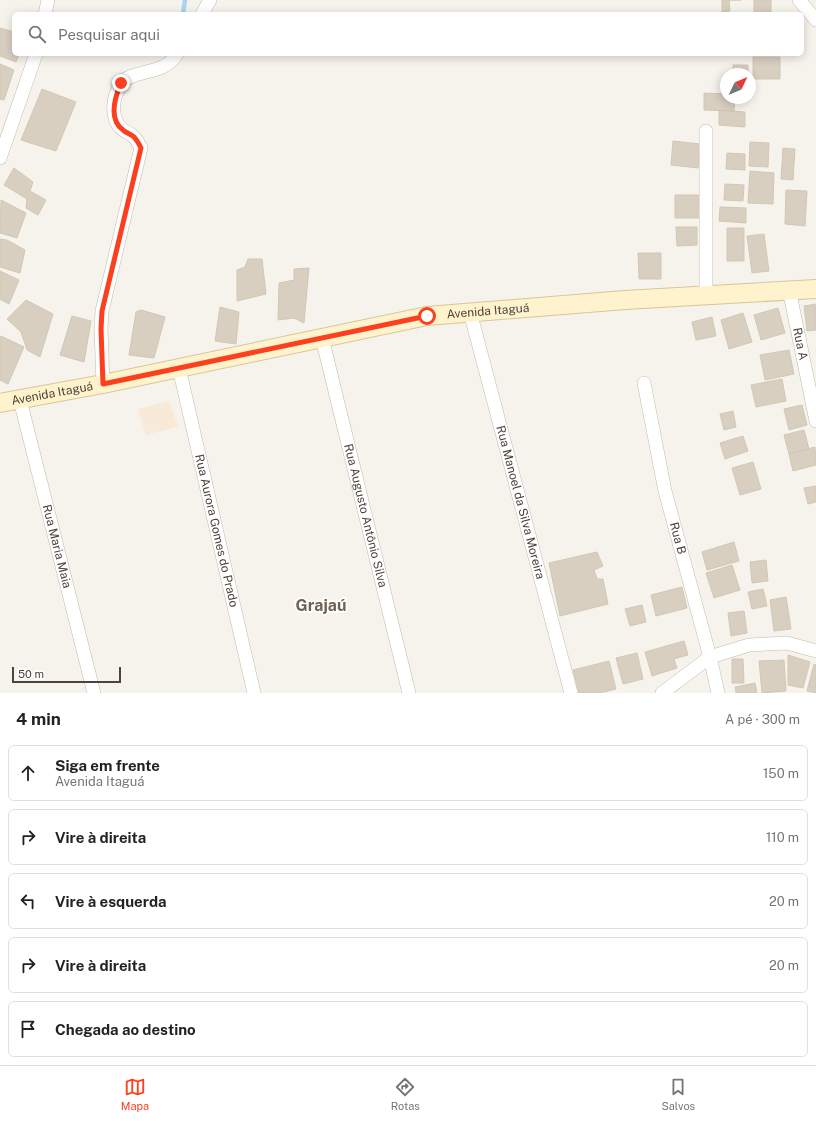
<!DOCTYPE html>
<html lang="pt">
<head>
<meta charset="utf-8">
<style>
	body { margin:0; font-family:"Public Sans",sans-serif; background:#f6f6f6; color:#222 }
	.compass { position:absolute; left:720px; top:68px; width:36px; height:36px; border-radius:50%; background:#fff; box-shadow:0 2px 10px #0003; rotate:46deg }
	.scale { position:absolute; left:12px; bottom:10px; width:109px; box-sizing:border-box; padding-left:4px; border:2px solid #4b4439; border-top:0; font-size:11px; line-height:14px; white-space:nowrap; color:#4b4439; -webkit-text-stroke:3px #fff; paint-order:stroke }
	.stop { position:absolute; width:12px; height:12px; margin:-9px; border:3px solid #fc3f1d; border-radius:50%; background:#fff }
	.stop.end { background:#fc3f1d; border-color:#fff; box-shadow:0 1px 4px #0008 }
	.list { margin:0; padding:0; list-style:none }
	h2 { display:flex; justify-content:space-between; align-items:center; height:52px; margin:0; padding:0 16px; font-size:17px }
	h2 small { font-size:13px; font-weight:400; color:#767676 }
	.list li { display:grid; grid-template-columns:26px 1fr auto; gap:12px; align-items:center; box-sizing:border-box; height:56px; margin:0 8px 8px; padding:0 8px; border:1px solid #e0e0e0; border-radius:6px }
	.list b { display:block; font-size:15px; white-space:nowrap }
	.list p { margin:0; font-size:13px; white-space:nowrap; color:#767676 }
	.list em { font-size:13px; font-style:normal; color:#767676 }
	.icon { flex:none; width:22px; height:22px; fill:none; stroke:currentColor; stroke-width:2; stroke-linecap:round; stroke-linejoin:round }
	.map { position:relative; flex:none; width:816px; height:693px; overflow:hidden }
	.search { position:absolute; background:#fff; box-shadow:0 2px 10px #0003; left:12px; right:12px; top:12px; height:44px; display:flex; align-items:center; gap:10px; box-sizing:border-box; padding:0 14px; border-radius:6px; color:#767676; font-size:15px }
	.sheet { height:372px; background:#fff }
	nav { display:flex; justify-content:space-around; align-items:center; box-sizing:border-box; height:56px; border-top:1px solid #e0e0e0; background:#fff; font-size:11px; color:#767676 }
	nav a { display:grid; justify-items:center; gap:2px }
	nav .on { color:#fc3f1d }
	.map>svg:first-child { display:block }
	.commercial { fill:#f7ead8 }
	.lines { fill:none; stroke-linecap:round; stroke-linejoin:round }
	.stream { stroke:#a9d4f2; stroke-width:4.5 }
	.building { fill:#d8cfc1; stroke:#d3c7b4 }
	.street-casing { stroke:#c2bbae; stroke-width:14 }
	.secondary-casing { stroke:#d6c79b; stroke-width:20 }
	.street { stroke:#fff; stroke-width:13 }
	.secondary { stroke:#fff3cd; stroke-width:18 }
	.route { stroke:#fc3f1d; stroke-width:5 }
	.labels { text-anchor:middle; stroke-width:3.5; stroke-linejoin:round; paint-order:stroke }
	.street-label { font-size:12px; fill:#4b4439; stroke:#fff }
	.district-label { font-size:16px; font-weight:bold; fill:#6e6250; stroke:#fff }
</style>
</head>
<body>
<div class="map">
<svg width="816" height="693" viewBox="0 0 816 693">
	<rect width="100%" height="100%" fill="#f6f3ec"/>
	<path class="commercial" d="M 169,401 L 178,427 L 146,435 L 138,409 Z"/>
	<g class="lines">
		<path class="stream" d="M 183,14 L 185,0"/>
	</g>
	<path class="building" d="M 722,0 L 741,0 L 729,0 L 730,11 L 722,12 Z
		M 754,0 L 771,0 L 771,14 L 754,14 Z
		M 0,28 L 14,32 L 14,54 L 19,54 L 16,62 L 0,56 Z
		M 753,57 L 780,57 L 780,79 L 753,79 Z
		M 0,64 L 14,70 L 4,100 L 0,99 Z
		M 733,65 L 748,65 L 748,74 L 733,74 Z
		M 42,89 L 76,102 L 56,151 L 21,140 Z
		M 704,93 L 726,94 L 726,98 L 735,98 L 734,111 L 704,110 Z
		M 719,110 L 745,112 L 745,127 L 719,125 Z
		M 673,141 L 700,144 L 698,168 L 671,165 Z
		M 750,142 L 769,143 L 768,167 L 749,166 Z
		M 783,148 L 795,149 L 793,180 L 781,179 Z
		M 727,153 L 745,154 L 745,170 L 726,169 Z
		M 14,168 L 33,182 L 30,191 L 46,200 L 38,215 L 26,208 L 27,199 L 4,185 Z
		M 750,171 L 774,173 L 773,204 L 748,203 Z
		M 725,184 L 744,185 L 743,201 L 724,200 Z
		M 786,190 L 807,191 L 805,226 L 785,224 Z
		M 675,195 L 699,195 L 700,218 L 675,218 Z
		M 1,200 L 26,213 L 17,238 L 0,233 Z
		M 720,207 L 746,208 L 746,223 L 719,221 Z
		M 676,227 L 697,227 L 697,245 L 677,246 Z
		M 727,228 L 744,228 L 744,261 L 727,261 Z
		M 764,234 L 769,271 L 752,273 L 747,236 Z
		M 0,239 L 7,240 L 25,250 L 20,273 L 0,267 Z
		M 638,253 L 661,253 L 661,279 L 639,279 Z
		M 248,259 L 262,259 L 266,294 L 237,301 L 237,270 L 245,267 Z
		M 309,268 L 304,323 L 294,318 L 278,320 L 279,283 L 294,280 L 294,269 Z
		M 0,271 L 19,280 L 9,304 L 0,299 Z
		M 26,300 L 53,314 L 40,357 L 27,350 L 21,332 L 7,319 Z
		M 816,304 L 816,330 L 807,331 L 804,306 Z
		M 220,307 L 239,312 L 236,344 L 215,341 Z
		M 778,308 L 785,333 L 761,340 L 754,315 Z
		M 141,310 L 165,317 L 154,358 L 129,355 L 136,312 Z
		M 743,313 L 752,342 L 729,349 L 721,320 Z
		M 72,316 L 91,321 L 84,362 L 60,355 Z
		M 712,317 L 716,336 L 696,340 L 692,322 Z
		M 1,336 L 24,347 L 8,384 L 0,380 L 0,339 Z
		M 789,350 L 794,374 L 765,380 L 760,355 Z
		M 782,379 L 786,401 L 756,407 L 751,385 Z
		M 802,405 L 807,425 L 789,430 L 784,409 Z
		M 733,411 L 736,427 L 724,430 L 720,414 Z
		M 804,430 L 809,449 L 789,454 L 784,435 Z
		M 743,436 L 748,451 L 725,459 L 720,443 Z
		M 815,447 L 816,465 L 793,471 L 789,454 Z
		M 753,462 L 761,489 L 740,495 L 732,468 Z
		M 816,486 L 816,502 L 808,504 L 804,488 Z
		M 734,542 L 739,561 L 707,570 L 702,552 Z
		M 597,552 L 603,566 L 594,570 L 597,579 L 603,579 L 608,604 L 560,616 L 549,563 Z
		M 766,560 L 768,581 L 752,583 L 750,562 Z
		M 732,565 L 740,590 L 714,598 L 706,573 Z
		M 682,587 L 687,608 L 656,616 L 651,595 Z
		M 763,589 L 767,606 L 752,609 L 748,592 Z
		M 786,597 L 791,629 L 774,631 L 770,600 Z
		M 642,605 L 646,622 L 630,626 L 625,609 Z
		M 744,611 L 747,633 L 731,636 L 728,613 Z
		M 684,641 L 688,655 L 674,659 L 677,668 L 652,676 L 645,652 Z
		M 637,653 L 643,679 L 623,684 L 616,658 Z
		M 788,655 L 810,662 L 803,688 L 788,685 Z
		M 732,659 L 743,659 L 744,683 L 732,683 Z
		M 784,660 L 786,691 L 762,693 L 759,661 Z
		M 609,661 L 616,689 L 600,693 L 579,693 L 573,670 Z
		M 814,664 L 816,665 L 816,693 L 807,691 Z
		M 755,683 L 757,693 L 736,693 L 735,687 Z"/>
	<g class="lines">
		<g class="street-casing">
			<g id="street">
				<path d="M 799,0 L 816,20"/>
				<path d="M 45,14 L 48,0"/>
				<path d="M 202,14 L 210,0"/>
				<path d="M 0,158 L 36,54"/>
				<path id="s1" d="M 789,289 L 816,421"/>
				<path d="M 706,295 L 706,131"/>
				<path id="s2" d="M 470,312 L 571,693"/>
				<path id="s3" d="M 322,338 L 409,693"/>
				<path id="s4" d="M 179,368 L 254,693"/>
				<path id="s5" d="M 644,383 L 665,491 L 710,657 L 718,693"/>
				<path d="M 103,384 L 101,329 L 102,311 L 141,148 C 139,144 137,140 134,137 C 128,131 120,131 116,121 C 113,113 113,103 116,94 C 118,91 119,86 121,83 C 133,69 164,76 177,54"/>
				<path id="s6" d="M 20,400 L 94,693"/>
				<path d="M 662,693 L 710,657 L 749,645 L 787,643 L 816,651"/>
			</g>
		</g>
		<g class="secondary-casing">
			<g id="secondary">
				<path id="s7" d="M 0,403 L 103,384 L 427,316 L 625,300 L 816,289"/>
			</g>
		</g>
		<use href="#street" class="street"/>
		<use href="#secondary" class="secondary"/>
	</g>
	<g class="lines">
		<path class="route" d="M 121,83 C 115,97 108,119 123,130 C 126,133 131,134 134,137 C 137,140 139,144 141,148 L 102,311 L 101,329 L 103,384 L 427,316"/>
	</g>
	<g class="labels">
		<g class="street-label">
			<text dy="4" stroke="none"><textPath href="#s7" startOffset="497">Avenida Itaguá</textPath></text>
			<text dy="4" stroke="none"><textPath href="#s1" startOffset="56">Rua A</textPath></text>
			<text dy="4" stroke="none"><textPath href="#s7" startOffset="53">Avenida Itaguá</textPath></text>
			<text dy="4" stroke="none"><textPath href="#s2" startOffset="197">Rua Manoel da Silva Moreira</textPath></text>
			<text dy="4" stroke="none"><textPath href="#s3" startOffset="183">Rua Augusto Antônio Silva</textPath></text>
			<text dy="4" stroke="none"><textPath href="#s4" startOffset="167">Rua Aurora Gomes do Prado</textPath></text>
			<text dy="4" stroke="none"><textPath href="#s5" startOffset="159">Rua B</textPath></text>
			<text dy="4" stroke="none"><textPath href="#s6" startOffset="151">Rua Maria Maia</textPath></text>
		</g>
		<g class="district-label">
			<text x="321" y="611">Grajaú</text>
		</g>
	</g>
</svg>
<svg class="compass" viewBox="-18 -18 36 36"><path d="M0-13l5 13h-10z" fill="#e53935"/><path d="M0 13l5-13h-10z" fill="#767676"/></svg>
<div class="scale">50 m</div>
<div class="stop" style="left:427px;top:316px"></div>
<div class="stop end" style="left:121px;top:83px"></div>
<div class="search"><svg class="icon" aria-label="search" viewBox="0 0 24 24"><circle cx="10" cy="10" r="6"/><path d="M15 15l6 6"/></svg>Pesquisar aqui</div>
</div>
<section class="sheet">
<h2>4 min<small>A pé · 300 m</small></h2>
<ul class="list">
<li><svg class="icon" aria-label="ahead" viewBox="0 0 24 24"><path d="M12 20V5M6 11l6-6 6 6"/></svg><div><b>Siga em frente</b><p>Avenida Itaguá</p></div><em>150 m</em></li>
<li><svg class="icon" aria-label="right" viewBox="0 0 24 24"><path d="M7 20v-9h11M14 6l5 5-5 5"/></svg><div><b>Vire à direita</b></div><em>110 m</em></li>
<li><svg class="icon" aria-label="left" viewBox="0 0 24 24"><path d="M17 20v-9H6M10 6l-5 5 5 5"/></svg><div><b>Vire à esquerda</b></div><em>20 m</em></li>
<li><svg class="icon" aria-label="right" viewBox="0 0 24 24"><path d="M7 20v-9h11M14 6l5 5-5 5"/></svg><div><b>Vire à direita</b></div><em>20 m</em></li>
<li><svg class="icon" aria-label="arrive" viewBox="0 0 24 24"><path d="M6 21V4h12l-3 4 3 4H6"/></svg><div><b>Chegada ao destino</b></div></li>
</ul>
</section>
<nav>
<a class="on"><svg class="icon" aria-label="map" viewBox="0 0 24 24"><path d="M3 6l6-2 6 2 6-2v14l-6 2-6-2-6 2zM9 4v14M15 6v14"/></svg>Mapa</a>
<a><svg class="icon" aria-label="directions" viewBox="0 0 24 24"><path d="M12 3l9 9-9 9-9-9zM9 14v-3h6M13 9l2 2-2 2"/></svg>Rotas</a>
<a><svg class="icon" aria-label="saved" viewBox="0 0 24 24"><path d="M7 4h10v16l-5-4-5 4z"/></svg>Salvos</a>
</nav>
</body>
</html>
